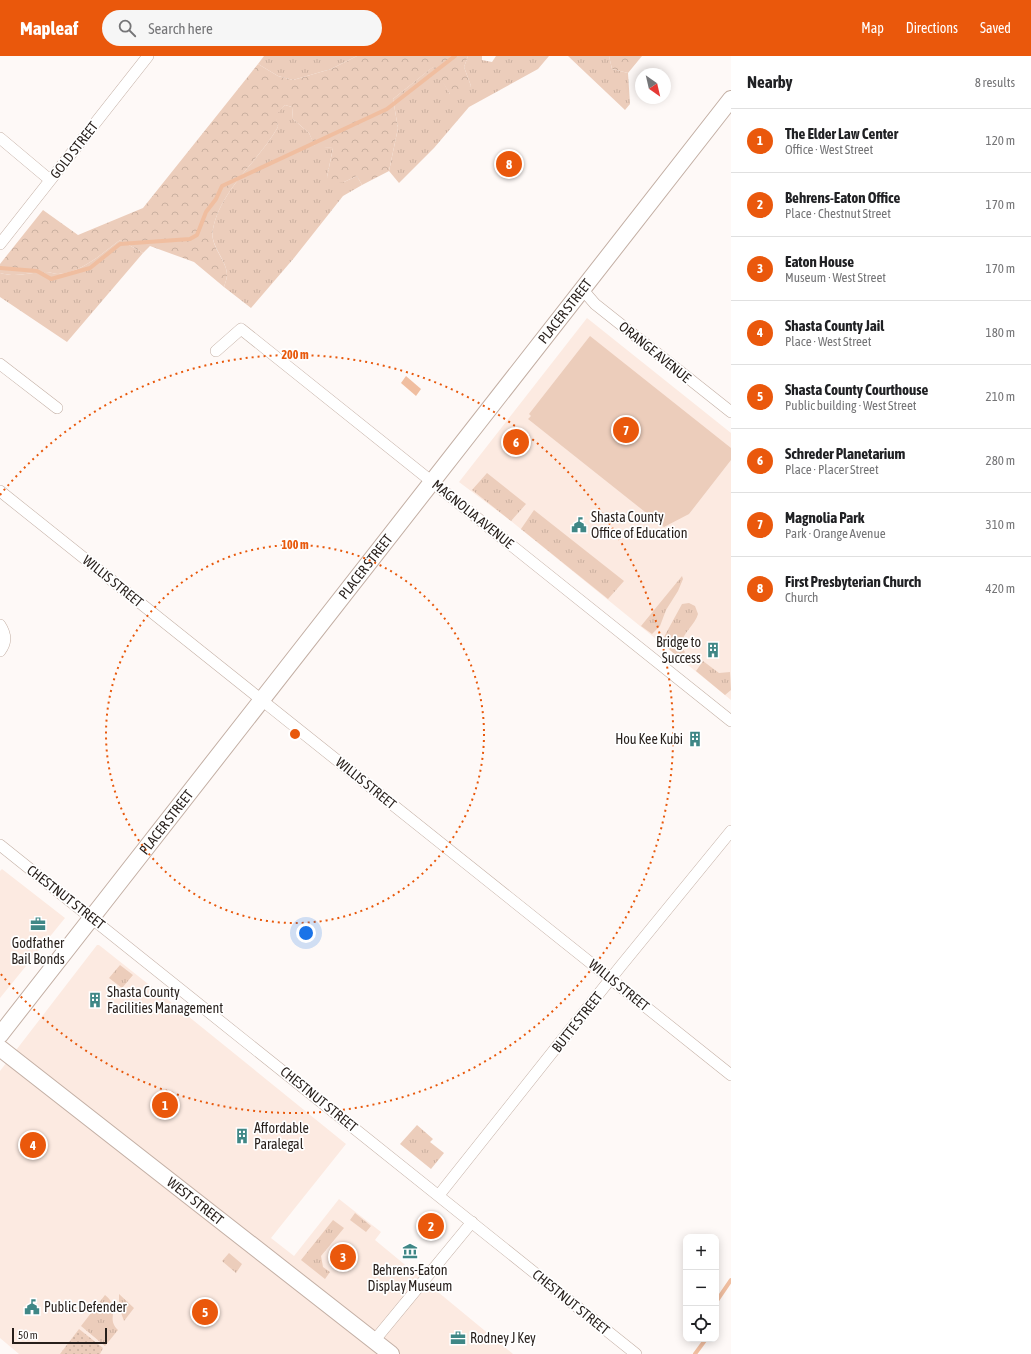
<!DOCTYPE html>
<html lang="en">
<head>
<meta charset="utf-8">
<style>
	body { margin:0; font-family:"Asap Condensed",sans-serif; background:#f6f6f6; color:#202124 }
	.controls { position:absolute; right:12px; bottom:12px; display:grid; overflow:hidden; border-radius:8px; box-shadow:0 2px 10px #0003 }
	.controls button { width:36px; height:36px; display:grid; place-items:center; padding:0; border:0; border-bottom:1px solid #e0e0e0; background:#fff; color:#202124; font:20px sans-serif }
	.compass { position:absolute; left:635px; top:12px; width:36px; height:36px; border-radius:50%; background:#fff; box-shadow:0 2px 10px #0003; rotate:146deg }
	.scale { position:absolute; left:12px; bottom:10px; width:95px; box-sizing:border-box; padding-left:4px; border:2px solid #271f1b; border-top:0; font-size:11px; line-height:14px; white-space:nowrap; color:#271f1b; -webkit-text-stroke:3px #fff; paint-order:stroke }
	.you { position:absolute; left:306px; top:877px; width:14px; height:14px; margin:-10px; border:3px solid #fff; border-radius:50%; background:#1a73e8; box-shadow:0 0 0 6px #1a73e833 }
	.badge { display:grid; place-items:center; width:26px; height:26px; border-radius:50%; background:#ea580c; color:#fff; font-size:13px; font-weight:700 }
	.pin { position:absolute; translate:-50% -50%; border:2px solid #fff; box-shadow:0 1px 4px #0006 }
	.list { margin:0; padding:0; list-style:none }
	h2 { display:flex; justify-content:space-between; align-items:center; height:52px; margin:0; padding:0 16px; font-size:17px }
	h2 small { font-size:13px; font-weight:400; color:#757577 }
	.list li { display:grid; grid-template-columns:26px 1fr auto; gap:12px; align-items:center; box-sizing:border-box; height:64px; padding:0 16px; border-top:1px solid #e0e0e0 }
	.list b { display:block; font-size:15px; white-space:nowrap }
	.list p { margin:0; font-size:13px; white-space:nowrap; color:#757577 }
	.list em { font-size:13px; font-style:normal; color:#757577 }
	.icon { flex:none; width:22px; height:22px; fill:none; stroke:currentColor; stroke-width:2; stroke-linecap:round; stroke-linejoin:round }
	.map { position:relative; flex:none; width:731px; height:1298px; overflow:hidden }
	header { display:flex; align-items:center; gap:24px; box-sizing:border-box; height:56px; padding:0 20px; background:#ea580c; color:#fff }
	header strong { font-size:19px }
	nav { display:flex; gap:22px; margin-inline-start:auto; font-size:14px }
	.search { width:280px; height:36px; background:#f6f6f6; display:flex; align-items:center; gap:10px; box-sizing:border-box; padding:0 14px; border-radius:22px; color:#757577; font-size:15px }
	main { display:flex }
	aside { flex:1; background:#fff }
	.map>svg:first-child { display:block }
	.built { fill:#fceae1 }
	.grass { fill:url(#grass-tufts) }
	.forest { fill:url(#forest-crowns) }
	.park { fill:#eccdbb }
	.garden { fill:url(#garden-dots) }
	.water { fill:#f0bea0 }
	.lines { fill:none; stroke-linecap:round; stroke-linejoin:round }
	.stream { stroke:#f0bea0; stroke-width:4 }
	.street-casing { stroke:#c3afa4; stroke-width:12 }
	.secondary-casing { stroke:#c3afa4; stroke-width:18 }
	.street { stroke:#fff; stroke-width:11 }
	.secondary { stroke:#fff; stroke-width:16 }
	.ring { fill:none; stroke:#e8590c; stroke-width:2; stroke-dasharray:2 4 }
	.labels { text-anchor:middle; stroke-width:3.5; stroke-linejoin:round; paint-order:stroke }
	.street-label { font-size:14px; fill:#271f1b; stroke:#fff }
	.poi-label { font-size:14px; fill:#271f1b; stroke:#fff; text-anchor:start }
	.centre { fill:#e8590c; stroke:#fff; stroke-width:2 }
	.ring-label { font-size:12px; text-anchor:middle; font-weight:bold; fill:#e8590c; stroke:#fff; stroke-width:3.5; stroke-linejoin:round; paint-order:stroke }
</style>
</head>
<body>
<header>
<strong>Mapleaf</strong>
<div class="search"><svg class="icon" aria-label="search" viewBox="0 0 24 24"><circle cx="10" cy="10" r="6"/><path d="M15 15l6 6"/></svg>Search here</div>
<nav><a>Map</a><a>Directions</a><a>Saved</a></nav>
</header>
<main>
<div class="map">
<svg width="731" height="1298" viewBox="0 0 731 1298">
	<defs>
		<pattern id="grass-tufts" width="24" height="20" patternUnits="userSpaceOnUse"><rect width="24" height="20" fill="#eccdbb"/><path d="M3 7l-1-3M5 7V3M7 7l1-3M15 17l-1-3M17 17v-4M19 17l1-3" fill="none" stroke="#cab0a0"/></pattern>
		<pattern id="forest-crowns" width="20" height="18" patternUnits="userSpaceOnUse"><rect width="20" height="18" fill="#eccdbb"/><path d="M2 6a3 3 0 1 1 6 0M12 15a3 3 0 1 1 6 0" fill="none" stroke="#cab0a0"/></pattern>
		<pattern id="garden-dots" width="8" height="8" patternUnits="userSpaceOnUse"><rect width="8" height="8" fill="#eccdbb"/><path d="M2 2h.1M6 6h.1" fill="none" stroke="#cab0a0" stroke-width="1.8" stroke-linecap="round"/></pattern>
	</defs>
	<rect width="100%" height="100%" fill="#fef9f7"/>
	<path class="built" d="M 587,262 L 731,377 L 731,644 L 511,465 L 459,426 Z
		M 2,813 L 65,862 L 0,942 L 0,815 Z
		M 97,889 L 99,889 L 162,939 L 346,1088 L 271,1182 L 294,1200 L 339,1143 L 381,1176 L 375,1184 L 513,1298 L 19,1298 L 0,1282 L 0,1015 Z"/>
	<path class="grass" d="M 264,0 L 357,0 L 331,13 L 293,24 L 278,20 L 258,8 Z
		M 468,0 L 482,0 L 482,4 L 492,6 L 496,0 L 549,0 L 538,13 L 469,51 L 434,92 L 399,127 L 389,115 L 398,72 L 393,43 L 434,10 L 450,38 L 471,30 L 464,11 Z
		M 568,0 L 609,0 L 612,13 L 628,17 L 630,48 L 625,54 Z
		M 285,49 L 292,51 L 293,63 L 309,77 L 315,90 L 333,92 L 327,121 L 344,126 L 357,120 L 362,129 L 343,140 L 294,202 L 251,252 L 224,231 C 225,227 227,223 227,219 C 227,204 209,189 213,173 C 221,133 258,106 278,71 L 275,59 Z
		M 120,184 L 143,197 L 67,286 L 0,241 L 0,217 C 19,222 28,216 46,216 C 50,216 54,218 58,218 C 83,216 101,198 120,184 Z
		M 487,417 L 526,448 L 511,465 L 472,434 Z
		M 534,454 L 624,525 L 608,543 L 521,473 Z
		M 682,520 L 683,523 L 678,535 L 666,554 L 660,570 L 652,578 L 641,570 Z
		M 689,547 L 695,550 L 698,558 C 695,571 674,582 685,596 L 680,603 L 660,585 L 664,581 L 682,548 Z
		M 703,605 L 719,617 L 730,616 L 731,634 L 725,639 L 696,615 Z
		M 120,909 L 133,919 L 122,932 L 109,922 Z
		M 417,1069 L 433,1083 L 430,1086 L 444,1097 L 431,1113 L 400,1088 Z
		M 355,1157 L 371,1170 L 366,1176 L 350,1164 Z
		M 333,1164 L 344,1172 L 321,1200 L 323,1211 L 330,1216 L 325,1223 L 301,1204 Z
		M 229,1197 L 242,1208 L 236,1217 L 222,1205 Z
		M 119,1238 L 134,1252 L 124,1265 L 119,1251 Z
		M 105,1239 C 122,1253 105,1262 118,1274 L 105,1290 L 81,1270 Z"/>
	<path class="forest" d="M 357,0 L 468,0 L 464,11 L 471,30 L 457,41 L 450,38 L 433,11 L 393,43 L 398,72 L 389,115 L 362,129 L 357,120 L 344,126 L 333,128 L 327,121 L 333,92 L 315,91 L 309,77 L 293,63 L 292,51 L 285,49 L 276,59 L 278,71 C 258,106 221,133 213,173 C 209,190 227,204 227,219 C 227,223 225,227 224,231 L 194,206 L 150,190 L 143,197 L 120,184 C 101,198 83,216 58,218 C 54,218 50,216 46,216 C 28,216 19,222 0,217 L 0,208 L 43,154 L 78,179 L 143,152 L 258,8 L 278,20 L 293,24 L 331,13 Z
		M 609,0 L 642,0 L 628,17 L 612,13 Z"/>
	<path class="park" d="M 590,280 L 731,392 L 731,404 L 689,458 L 664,471 L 528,363 L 531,360 L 529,358 Z"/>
	<path class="garden" d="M 79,1273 L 103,1292 L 100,1298 L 60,1298 Z"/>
	<path class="water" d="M 406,320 L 421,333 L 416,340 L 401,327 Z"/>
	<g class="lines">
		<path class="stream" d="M 0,212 L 37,215 L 51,223 L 90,212 L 120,188 L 190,183 L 197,179 L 206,156 L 216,143 L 222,130 L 387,53 L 455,0
			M 716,1246 L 731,1224
			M 695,1298 L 706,1283"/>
		<g class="street-casing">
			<path id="street" d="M 0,82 L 50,124
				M 0,188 L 148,0
				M 582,233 L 595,248 L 731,356
				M 216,295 L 241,273 L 731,665
				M 0,308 L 57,352
				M 0,435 L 731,1019
				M 0,569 C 6,578 7,586 0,595
				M 0,789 L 636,1298
				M 439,1139 L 620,911 L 731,775
				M 374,1285 L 472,1166"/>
		</g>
		<g class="secondary-casing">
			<g id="secondary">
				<path id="s1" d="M 0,979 C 244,667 487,354 731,43"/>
				<path id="s2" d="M 0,992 L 391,1298"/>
			</g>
		</g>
		<use href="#street" class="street"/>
		<use href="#secondary" class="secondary"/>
	</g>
	<g class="ring">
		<circle cx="295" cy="678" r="189"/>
		<path d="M0 439A379 379 0 1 1 0 917"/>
	</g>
	<defs>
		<g id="civic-bare" transform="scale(1.2)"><path d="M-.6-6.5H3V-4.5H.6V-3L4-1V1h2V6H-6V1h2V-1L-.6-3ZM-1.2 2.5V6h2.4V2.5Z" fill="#3f8786" stroke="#fff" stroke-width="2.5" paint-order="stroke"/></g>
		<g id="building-bare" transform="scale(1.2)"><path d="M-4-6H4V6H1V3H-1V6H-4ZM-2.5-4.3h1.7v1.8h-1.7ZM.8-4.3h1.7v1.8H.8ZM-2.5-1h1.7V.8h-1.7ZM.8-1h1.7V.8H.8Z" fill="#3f8786" stroke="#fff" stroke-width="2.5" paint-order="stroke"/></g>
		<g id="office-bare" transform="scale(1.2)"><path d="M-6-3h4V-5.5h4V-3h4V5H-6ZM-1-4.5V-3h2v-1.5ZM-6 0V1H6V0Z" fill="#3f8786" stroke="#fff" stroke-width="2.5" paint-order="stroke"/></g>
		<g id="museum-bare" transform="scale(1.2)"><path d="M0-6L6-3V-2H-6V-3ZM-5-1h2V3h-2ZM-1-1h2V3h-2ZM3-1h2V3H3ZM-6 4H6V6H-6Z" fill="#3f8786" stroke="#fff" stroke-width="2.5" paint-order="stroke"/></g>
	</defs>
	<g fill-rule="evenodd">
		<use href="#civic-bare" x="579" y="469"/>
		<use href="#building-bare" x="713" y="594"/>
		<use href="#building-bare" x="695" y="683"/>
		<use href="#office-bare" x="38" y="868"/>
		<use href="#building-bare" x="95" y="944"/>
		<use href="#building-bare" x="242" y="1080"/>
		<use href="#museum-bare" x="410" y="1195"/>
		<use href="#civic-bare" x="32" y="1251"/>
		<use href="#office-bare" x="458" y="1282"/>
	</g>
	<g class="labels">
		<g class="street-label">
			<text transform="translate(74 94) rotate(-52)" y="5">GOLD STREET</text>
			<text dy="5" stroke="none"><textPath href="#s1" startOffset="918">PLACER STREET</textPath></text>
			<text transform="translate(655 296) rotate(39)" y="5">ORANGE AVENUE</text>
			<text transform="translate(473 458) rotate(39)" y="5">MAGNOLIA AVENUE</text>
			<text dy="5" stroke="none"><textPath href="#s1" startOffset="594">PLACER STREET</textPath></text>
			<text transform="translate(113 525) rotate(39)" y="5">WILLIS STREET</text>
			<text transform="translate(366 727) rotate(39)" y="5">WILLIS STREET</text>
			<text dy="5" stroke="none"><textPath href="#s1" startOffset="270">PLACER STREET</textPath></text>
			<text transform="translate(66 841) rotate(38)" y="5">CHESTNUT STREET</text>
			<text transform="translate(619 929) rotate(39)" y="5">WILLIS STREET</text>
			<text transform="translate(577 966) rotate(-52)" y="5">BUTTE STREET</text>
			<text transform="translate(319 1043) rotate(39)" y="5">CHESTNUT STREET</text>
			<text dy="5" stroke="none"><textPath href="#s2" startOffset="248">WEST STREET</textPath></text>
			<text transform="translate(571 1246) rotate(39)" y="5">CHESTNUT STREET</text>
		</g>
		<g class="poi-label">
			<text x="591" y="466">Shasta County<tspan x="591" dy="16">Office of Education</tspan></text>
			<text x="701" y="591" text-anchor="end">Bridge to<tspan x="701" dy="16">Success</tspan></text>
			<text x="683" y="688" text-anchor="end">Hou Kee Kubi</text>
			<text x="38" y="892" text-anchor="middle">Godfather<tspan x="38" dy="16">Bail Bonds</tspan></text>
			<text x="107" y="941">Shasta County<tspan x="107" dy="16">Facilities Management</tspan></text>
			<text x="254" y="1077">Affordable<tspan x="254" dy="16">Paralegal</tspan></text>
			<text x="410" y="1219" text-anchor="middle">Behrens-Eaton<tspan x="410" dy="16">Display Museum</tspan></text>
			<text x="44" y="1256">Public Defender</text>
			<text x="470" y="1287">Rodney J Key</text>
		</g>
	</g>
	<circle cx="295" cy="678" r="6" class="centre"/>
	<g class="ring-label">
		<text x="295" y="303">200 m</text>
		<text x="295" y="493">100 m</text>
	</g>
</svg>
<div class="controls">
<button>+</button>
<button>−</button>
<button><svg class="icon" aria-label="locate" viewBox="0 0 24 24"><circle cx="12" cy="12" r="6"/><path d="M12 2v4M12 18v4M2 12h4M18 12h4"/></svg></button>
</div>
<svg class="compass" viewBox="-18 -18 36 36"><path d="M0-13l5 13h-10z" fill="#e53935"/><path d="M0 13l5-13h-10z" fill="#757577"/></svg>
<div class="scale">50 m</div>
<div class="you"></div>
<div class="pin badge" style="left:165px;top:1049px">1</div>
<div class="pin badge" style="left:431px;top:1170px">2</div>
<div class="pin badge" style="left:343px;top:1201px">3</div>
<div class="pin badge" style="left:33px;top:1089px">4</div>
<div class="pin badge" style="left:205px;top:1256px">5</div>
<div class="pin badge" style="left:516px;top:386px">6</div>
<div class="pin badge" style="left:626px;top:374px">7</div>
<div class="pin badge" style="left:509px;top:108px">8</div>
</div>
<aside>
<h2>Nearby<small>8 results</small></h2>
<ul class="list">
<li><span class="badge">1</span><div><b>The Elder Law Center</b><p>Office · West Street</p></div><em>120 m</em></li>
<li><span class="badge">2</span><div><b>Behrens-Eaton Office</b><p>Place · Chestnut Street</p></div><em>170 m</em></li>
<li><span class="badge">3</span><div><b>Eaton House</b><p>Museum · West Street</p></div><em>170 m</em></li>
<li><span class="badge">4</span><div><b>Shasta County Jail</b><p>Place · West Street</p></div><em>180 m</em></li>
<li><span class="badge">5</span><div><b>Shasta County Courthouse</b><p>Public building · West Street</p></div><em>210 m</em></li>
<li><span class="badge">6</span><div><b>Schreder Planetarium</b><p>Place · Placer Street</p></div><em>280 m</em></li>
<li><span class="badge">7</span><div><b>Magnolia Park</b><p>Park · Orange Avenue</p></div><em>310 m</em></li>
<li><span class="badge">8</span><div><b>First Presbyterian Church</b><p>Church</p></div><em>420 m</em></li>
</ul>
</aside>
</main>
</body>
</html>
